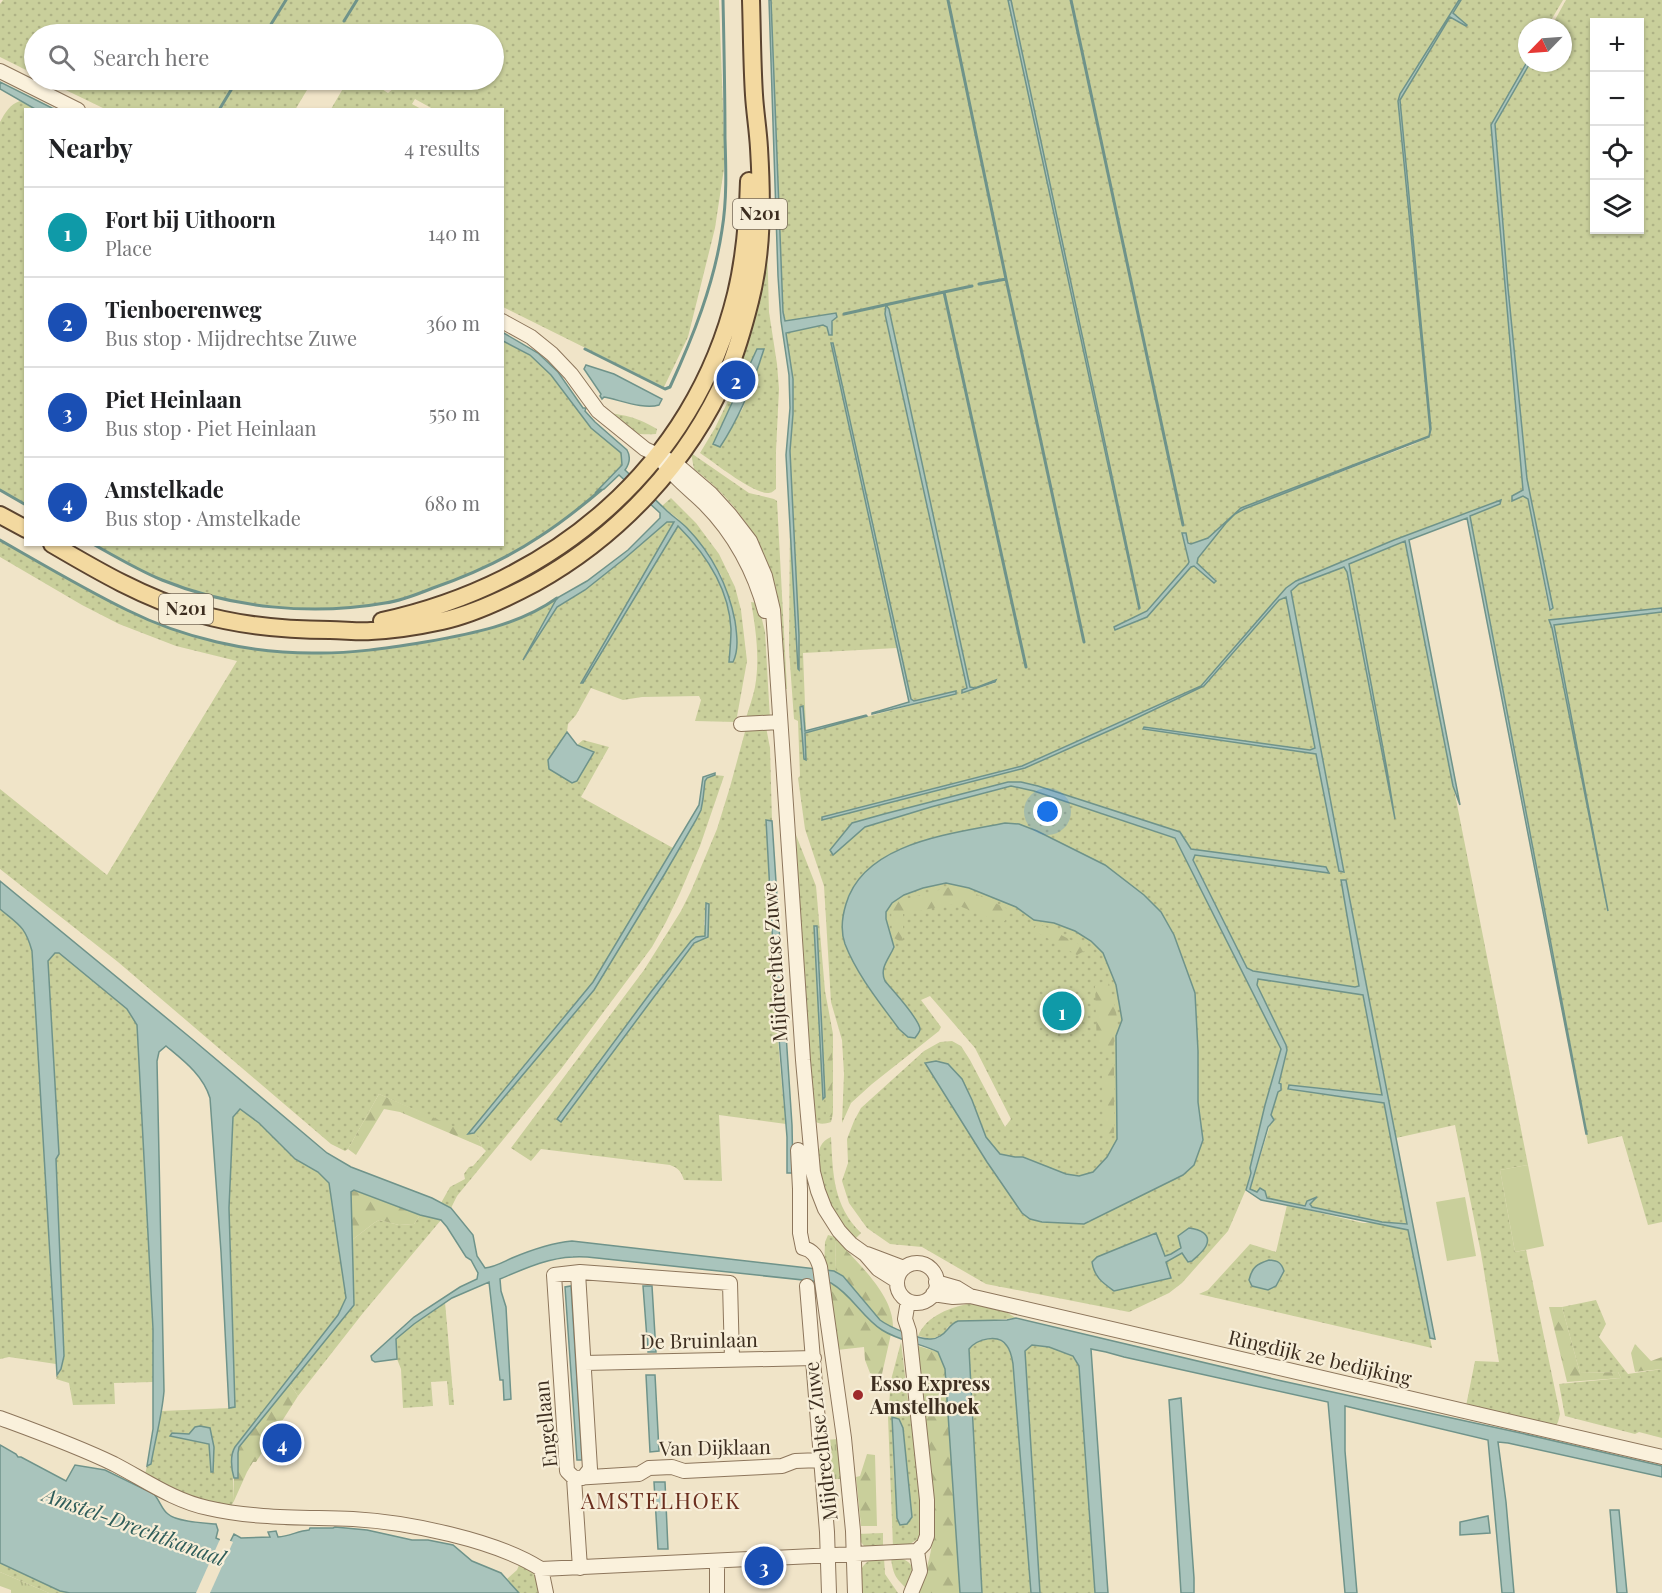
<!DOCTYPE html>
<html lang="en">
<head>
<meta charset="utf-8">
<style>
	body { margin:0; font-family:"Playfair Display",serif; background:#f2f2f2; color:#202124 }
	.controls { position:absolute; right:18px; top:18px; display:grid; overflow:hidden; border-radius:0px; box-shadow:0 2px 4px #0004 }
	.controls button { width:54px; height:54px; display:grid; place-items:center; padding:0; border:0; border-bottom:2px solid #e0e0e0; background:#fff; color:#202124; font:30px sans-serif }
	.compass { position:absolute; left:1518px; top:18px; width:54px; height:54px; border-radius:50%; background:#fff; box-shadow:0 2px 4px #0004; rotate:245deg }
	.you { position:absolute; left:1048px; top:812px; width:21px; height:21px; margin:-15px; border:4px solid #fff; border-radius:50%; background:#1a73e8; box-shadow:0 0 0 9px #1a73e833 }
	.badge { display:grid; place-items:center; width:39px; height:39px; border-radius:50%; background:#9e2a2b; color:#fff; font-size:20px; font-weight:700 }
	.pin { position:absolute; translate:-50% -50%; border:3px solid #fff; box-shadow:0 2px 6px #0006 }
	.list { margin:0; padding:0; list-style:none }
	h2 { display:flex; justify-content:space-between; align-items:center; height:78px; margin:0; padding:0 24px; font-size:26px }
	h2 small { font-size:20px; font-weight:400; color:#757577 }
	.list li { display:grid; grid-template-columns:39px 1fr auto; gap:18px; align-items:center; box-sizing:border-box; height:90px; padding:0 24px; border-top:2px solid #e0e0e0 }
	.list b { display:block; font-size:22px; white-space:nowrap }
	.list p { margin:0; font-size:20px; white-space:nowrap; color:#757577 }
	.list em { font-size:20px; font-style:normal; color:#757577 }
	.icon { flex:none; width:33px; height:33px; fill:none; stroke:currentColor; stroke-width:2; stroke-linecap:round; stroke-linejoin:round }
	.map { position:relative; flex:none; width:1662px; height:1593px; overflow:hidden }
	.search { position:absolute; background:#fff; box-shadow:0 2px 4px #0004; left:24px; top:24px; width:480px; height:66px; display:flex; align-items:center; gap:15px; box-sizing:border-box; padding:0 21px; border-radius:33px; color:#757577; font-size:22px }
	.panel { position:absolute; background:#fff; box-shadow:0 2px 4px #0004; left:24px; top:108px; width:480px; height:438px; border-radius:0px }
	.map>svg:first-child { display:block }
	.grass { fill:url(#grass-dots); fill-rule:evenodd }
	.forest { fill:url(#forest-firs) }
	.park { fill:url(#park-tufts) }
	.pitch { fill:#c9cf9b }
	.water { fill:#a9c4bc; stroke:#6f938a; stroke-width:1.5; fill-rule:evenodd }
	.pier { fill:#f0e4c8 }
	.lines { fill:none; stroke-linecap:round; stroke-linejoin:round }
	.stream { stroke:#6f938a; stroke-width:3 }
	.minor-casing { stroke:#8d765c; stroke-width:16 }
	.major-casing { stroke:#5b4430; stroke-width:20 }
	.minor { stroke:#faf1dc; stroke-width:14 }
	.major { stroke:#f3d9a0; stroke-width:16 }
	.poi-dot { fill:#9e2a2b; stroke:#f7eed8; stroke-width:2 }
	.labels { text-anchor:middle; stroke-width:4.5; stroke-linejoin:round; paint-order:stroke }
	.shield { fill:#f7eed8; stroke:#756857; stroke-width:1.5 }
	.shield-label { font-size:18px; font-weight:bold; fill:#3d2e20 }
	.street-label { font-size:20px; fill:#3d2e20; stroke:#f7eed8 }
	.poi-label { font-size:20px; font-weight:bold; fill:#3d2e20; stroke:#f7eed8; text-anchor:start }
	.water-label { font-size:21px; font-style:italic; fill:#2f5d5a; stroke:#f7eed8 }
	.quarter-label { font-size:22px; letter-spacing:1.5px; fill:#6b2e1e; stroke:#f7eed8 }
</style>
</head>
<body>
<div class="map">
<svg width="1662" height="1593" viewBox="0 0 1662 1593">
	<defs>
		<pattern id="grass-dots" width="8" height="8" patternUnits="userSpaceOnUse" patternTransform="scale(1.5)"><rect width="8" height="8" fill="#c9cf9b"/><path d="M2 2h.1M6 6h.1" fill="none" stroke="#aeb285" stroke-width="1.8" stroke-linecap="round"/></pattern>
		<pattern id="forest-firs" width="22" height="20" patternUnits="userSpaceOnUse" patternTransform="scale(1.5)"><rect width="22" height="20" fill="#c9cf9b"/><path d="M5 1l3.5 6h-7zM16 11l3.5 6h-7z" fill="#aeb285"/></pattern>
		<pattern id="park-tufts" width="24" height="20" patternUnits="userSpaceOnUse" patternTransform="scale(1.5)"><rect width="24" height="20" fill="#c9cf9b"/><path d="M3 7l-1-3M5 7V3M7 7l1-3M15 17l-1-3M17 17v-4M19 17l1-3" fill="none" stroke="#aeb285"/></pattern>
	</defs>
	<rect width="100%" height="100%" fill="#f0e4c8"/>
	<path class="grass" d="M 3,0 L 719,0 L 725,162 L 715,228 L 688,337 L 664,387 L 503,307 L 502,110 L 433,109 L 415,99 L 412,104 L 421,109 L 331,109 L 348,80 L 368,80 L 388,93 L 395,87 L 383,80 L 494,80 L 494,34 L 34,34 L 34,74 L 0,57 L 0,4 Z
		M 771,0 L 1008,0 L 1139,609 L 1011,0 L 1459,0 L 1400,94 L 1398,101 L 1430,430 L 1429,436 L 1241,508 L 1208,538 L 1191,544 L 1182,534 L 1189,562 L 1188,564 L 1147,611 L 1115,630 L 1147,617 L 1191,567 L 1194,566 L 1214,583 L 1216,580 L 1197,563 L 1198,558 L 1226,523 L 1235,514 L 1244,509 L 1412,445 L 1429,437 L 1431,429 L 1400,100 L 1450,18 L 1466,26 L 1453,13 L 1461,0 L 1563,0 L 1547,27 L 1527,27 L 1527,62 L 1491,125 L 1523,490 L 1512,496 L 1513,501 L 1523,496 L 1528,499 L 1549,610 L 1552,608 L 1527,479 L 1508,288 L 1495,124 L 1530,63 L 1563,63 L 1563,27 L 1551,27 L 1566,0 L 1662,0 L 1662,608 L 1549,621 L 1552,628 L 1589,816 L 1554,625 L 1662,612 L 1662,1222 L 1648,1225 L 1622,1136 L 1588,1144 L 1586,1134 L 1587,1134 L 1470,516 L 1500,504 L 1501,500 L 1394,540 L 1296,581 L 1286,588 L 1272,604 L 1201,686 L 1022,766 L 822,817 L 1025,768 L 1122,725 L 1204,686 L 1279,600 L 1286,597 L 1315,748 L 1310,750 L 1144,728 L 1144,729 L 1316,754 L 1339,871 L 1344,871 L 1291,591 L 1299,584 L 1344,567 L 1347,572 L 1391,800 L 1387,770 L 1349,564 L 1405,540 L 1528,1165 L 1500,1170 L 1515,1252 L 1526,1250 L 1560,1414 L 1558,1422 L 1555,1427 L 1466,1406 L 1475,1361 L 1499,1362 L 1481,1253 L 1455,1125 L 1396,1138 L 1346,880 L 1359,986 L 1355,987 L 1253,971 L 1247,968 L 1193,859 L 1195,855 L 1326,867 L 1191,849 L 1180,832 L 1021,782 L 852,823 L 833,854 L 865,827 L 931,807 L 1012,786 L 1034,791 L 1176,838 L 1281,1049 L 1265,1105 L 1247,1187 L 1228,1231 L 1182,1283 L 1169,1293 L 1129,1312 L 986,1284 L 922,1247 L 890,1244 L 867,1228 L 849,1203 L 842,1181 L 848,1163 L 847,1139 L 854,1121 L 861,1108 L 924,1051 L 940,1042 L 952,1041 L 961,1046 L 970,1060 L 1005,1127 L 1011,1119 L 975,1048 L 930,996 L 921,1000 L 941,1027 L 939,1031 L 872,1084 L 851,1103 L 842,1123 L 844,1074 L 842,1040 L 831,1002 L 824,886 L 805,829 L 798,778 L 800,776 L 798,721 L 794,719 L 789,650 L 790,517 L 798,669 L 799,669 L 799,635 L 790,451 L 793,414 L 785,333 L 823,325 L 827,327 L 832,335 L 831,326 L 836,313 L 785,322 L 783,312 ZM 1594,22 L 1640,22 L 1640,230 L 1594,230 ZM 886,306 L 889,309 L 970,688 L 975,688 L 996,681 L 995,683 L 962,693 L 967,688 L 885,314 ZM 831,343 L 833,343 L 911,699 L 913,701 L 956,691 L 956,694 L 830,726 L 806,731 L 803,653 L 897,648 Z
		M 45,80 L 313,80 L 295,110 L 105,109 Z
		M 20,101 L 36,109 L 26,110 L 25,505 L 0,490 L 0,122 C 5,113 10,104 20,101 Z
		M 766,203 L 769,312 L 777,364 L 779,389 L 776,451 L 776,489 C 772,492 772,493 767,493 C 751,492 715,463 700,453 L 715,428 L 739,378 L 737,376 L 743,350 ZM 763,349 L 743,408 L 720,447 L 714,444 L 757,350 Z
		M 503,341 L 530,355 L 552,375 L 621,453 L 622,465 C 616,473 609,482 602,489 C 575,516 541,536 509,555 C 484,569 457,579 430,589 C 416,594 401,601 386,603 C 314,617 230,607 162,580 C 138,570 116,557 93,545 L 502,544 Z
		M 609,413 C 630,416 638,418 657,429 L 656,434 C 629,436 628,430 609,413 Z
		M 691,453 L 749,493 L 774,499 L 777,501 L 787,689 L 785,689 C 783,662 783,634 779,607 C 772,551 738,502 694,469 Z
		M 671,498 L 696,523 L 719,554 L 735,587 L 741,610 L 747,661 L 736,722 L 695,721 L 701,700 L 699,696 L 642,697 L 623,700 L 591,688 L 576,715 L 568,724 L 567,732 L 548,759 L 594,752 L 577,745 L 583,740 L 609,747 L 581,797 L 673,848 L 593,982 L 468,1134 L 379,1094 L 348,1149 L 345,1151 L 331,1144 L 118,962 L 0,869 L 0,789 L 107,875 L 237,661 L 176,646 L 119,624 L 82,605 L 0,557 L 0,540 C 42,563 84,589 127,610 C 183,638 249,653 312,653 C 350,654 388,648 425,642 C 471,634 519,625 557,598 L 524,658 L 525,658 L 557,607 L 585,590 L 624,559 L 667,522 L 675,522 L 581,682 L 583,683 L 678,525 C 705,553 729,588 731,629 C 732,639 730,651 729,662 L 737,632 L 733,612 L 721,575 L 708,553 L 677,518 L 662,506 Z
		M 751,602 L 758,603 L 765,632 L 770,719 L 746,718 C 749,708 753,697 755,687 C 760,659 756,630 751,602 Z
		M 766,727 L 770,748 L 772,821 L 766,820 C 772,921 774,1023 786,1124 L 719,1115 L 722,1181 L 684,1180 C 681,1171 678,1168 670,1165 L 541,1149 L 531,1161 L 511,1148 L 644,970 L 681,911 L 691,891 L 717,829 L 730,787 L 746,728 ZM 706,903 L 708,937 L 694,943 L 557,1119 L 651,992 L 696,937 L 705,936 L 706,926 L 704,925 Z
		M 715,775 L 724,776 L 700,846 L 680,893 L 666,922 L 652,947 L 561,1069 L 457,1196 L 451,1208 L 441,1203 L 450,1187 L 465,1179 L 464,1174 L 469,1167 L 473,1166 L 486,1151 L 482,1147 L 478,1137 L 471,1135 L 474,1133 L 594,990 L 604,973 L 696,820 L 701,810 L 703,799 L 705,781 L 707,778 Z
		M 796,835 L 816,886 L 825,991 L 833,1034 L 833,1114 L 831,1122 C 824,1124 819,1125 813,1120 L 808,1078 ZM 814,926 L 817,927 L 822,1014 L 823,1099 Z
		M 0,909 C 19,925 25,926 32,951 L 56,1364 L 9,1357 L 0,1359 Z
		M 55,953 L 59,953 L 127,1009 L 137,1025 L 153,1329 L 153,1382 L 114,1383 L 115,1404 L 73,1405 L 69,1383 L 56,1379 L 64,1356 L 56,1159 L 59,1154 L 48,961 Z
		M 1258,979 L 1363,994 L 1382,1095 L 1289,1085 L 1288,1089 L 1384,1103 L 1408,1224 L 1382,1222 L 1312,1207 L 1310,1204 L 1316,1198 L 1315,1197 L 1307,1201 L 1305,1206 L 1267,1198 L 1250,1189 L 1271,1122 L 1271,1116 L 1287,1050 L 1286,1044 L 1257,985 Z
		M 240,1109 L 259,1123 L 295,1159 L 318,1172 L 329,1183 L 346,1298 L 338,1315 L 235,1447 L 232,1451 L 234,1501 L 231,1506 L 192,1499 L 145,1474 L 147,1466 L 151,1464 L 157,1429 L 162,1411 L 229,1408 L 235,1407 L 229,1208 L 232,1117 ZM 211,1431 L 211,1447 L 208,1443 L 170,1436 L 172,1433 L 188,1434 Z
		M 831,1137 C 833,1175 833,1205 861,1233 L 856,1238 C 846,1228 837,1217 830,1205 C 821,1188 807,1146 831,1137 Z
		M 1287,1205 L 1363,1223 L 1374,1223 L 1408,1230 L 1432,1348 L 1199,1294 L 1208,1290 L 1250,1244 L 1276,1252 Z
		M 420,1215 L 441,1220 L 363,1313 L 298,1396 L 290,1384 L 354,1305 L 352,1240 L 374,1223 L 379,1220 L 399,1225 L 414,1224 Z
		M 828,1235 L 835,1237 L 836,1272 L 824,1270 L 825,1242 Z
		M 1596,1300 L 1606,1324 L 1599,1337 L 1628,1374 L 1662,1369 L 1662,1438 L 1639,1432 L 1635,1434 L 1565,1416 L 1559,1384 L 1621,1378 L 1618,1372 L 1580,1373 L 1562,1307 Z
		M 445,1302 L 454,1405 L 449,1405 L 447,1381 L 431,1382 L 433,1406 L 403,1408 L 401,1369 L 397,1359 L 396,1339 L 414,1323 Z
		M 972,1303 L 1001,1309 L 1016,1318 L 952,1324 L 947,1328 L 945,1333 L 932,1339 L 918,1336 C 927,1315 951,1307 972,1303 Z
		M 994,1338 C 1009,1344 1009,1349 1013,1364 L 1031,1593 L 982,1593 L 969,1349 L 974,1342 Z
		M 901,1342 L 909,1409 L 913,1410 L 922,1503 L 921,1537 L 910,1544 L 893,1547 L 888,1417 L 891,1380 ZM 892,1417 L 912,1517 L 907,1524 L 900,1525 L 894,1479 Z
		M 1032,1345 L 1049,1347 L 1073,1356 L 1079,1366 L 1095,1593 L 1040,1593 L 1025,1350 Z
		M 883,1533 L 883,1546 L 864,1546 L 858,1538 L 858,1534 Z
		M 875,1558 L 884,1558 L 885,1574 L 898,1593 L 859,1593 C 859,1576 857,1565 875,1558 Z
		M 891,1558 C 903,1558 911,1560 914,1572 L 906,1588 C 895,1577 893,1574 891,1558 Z
		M 0,1563 L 60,1591 L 70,1593 L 49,1593 L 0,1572 Z
		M 520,1563 L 535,1575 L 542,1593 L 519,1593 L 507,1579 L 517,1570 Z"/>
	<path class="forest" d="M 957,885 L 1012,911 L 1003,923 L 954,904 L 903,914 L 903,943 L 892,937 L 891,903 Z
		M 1038,923 L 1088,949 L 1077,955 L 1033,930 Z
		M 1108,979 L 1117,1017 L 1113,1050 L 1097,1050 L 1095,986 Z
		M 827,1033 L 832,1047 L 832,1117 L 826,1116 L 824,1048 Z
		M 1114,1063 L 1114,1133 L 1103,1134 L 1102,1070 Z
		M 379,1094 L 478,1137 L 482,1147 L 400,1112 L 384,1109 L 356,1155 L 348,1149 Z
		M 354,1190 L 359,1192 L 420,1215 L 414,1224 L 399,1225 L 379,1220 L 374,1223 L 352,1240 L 351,1192 Z
		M 835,1237 C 855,1262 894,1293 893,1328 L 888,1326 L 880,1320 L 843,1276 L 836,1272 Z
		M 826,1283 C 844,1284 870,1318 883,1331 L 891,1334 L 882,1374 L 874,1375 L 870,1373 L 865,1360 L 864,1347 L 837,1350 Z
		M 1549,1307 L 1562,1307 L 1580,1373 L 1618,1372 L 1621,1378 L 1567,1382 Z
		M 1635,1344 L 1651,1361 L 1662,1357 L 1662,1369 L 1635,1372 L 1631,1353 Z
		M 915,1345 L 938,1352 L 945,1369 L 960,1593 L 914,1593 C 917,1588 921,1583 923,1577 C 950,1517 919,1410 915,1345 Z
		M 290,1384 L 298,1396 L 256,1462 L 253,1462 L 247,1472 L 234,1501 L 234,1478 L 238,1477 L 238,1453 L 239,1447 Z
		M 867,1454 L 875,1455 L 877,1526 L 861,1526 L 856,1477 L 860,1476 Z"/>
	<path class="park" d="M 838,1439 L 841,1479 L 828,1479 L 825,1440 Z
		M 0,1572 L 49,1593 L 11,1593 L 11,1590 L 0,1586 Z"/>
	<path class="pitch" d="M 1528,1165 L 1544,1246 L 1515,1252 L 1500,1170 Z
		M 1465,1197 L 1476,1256 L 1447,1261 L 1436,1202 Z"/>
	<path class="water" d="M 769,0 L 771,0 L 783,312 L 785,321 L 836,313 L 837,317 L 832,321 L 832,335 L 829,335 L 827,327 L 823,325 L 786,333 L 793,379 L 793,414 L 790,451 L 799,635 L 799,670 L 798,669 L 786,455 L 790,408 L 789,375 L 781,321 L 778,276 Z
		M 1008,0 L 1011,0 L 1140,608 L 1139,609 Z
		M 1459,0 L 1461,0 L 1453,13 L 1467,25 L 1466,26 L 1450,17 L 1400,100 L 1431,429 L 1429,437 L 1244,509 L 1235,514 L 1226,523 L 1198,558 L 1197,563 L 1216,581 L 1214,583 L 1194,566 L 1191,567 L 1147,617 L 1115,630 L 1114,627 L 1147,611 L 1188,564 L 1189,562 L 1182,533 L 1186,533 L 1188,543 L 1191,544 L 1208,538 L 1241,508 L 1429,436 L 1430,430 L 1398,101 L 1400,94 Z
		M 1527,62 L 1530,63 L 1495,124 L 1508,288 L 1527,479 L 1553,608 L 1550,610 L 1528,499 L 1523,496 L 1512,501 L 1512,496 L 1523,490 L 1491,125 Z
		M 0,82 L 52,108 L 55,109 L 35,109 L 0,89 Z
		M 886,305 L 889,309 L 970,687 L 975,688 L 996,680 L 995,682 L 962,693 L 962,690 L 967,688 L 885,314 Z
		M 502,332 L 538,353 L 558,372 L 583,408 L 586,408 L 585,411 L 595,422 L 627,450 C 631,457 630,463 625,470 C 639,483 652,497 665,509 C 672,516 680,521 687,528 C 712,554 728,585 735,621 C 737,635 739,650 733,662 L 729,662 C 730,651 731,640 731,629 C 729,589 705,553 678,526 L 583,683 L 581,683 L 674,522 L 667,522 L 624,559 L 585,590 L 557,607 L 523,660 L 557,598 L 587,581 L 628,550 L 660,518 L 660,513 L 619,475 L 604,489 L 595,493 L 622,465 L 621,453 L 591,428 L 551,375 L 530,355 L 503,341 Z
		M 831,343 L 833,343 L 911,699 L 914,701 L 956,691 L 956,694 L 872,714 L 872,713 L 909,702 Z
		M 757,349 L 764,349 C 753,384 740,417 720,447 L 713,444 Z
		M 586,365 L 614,374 L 662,399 L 659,405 C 644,410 620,400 604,397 L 602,399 L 600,396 L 601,394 L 584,369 Z
		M 1501,500 L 1500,504 L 1470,516 L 1587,1134 L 1586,1134 L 1467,518 L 1409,540 L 1460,805 L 1453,786 L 1405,541 L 1349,564 L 1387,770 L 1395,819 L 1347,572 L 1344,567 L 1299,584 L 1291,591 L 1344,872 L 1339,871 L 1316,754 L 1143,729 L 1144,727 L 1310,750 L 1315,748 L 1286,597 L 1279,600 L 1204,686 L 1122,725 L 1025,768 L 822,820 L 822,817 L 1022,766 L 1201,686 L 1272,604 L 1286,588 L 1296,581 L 1394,540 Z
		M 1662,608 L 1662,612 L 1554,625 L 1608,911 L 1552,628 L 1549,620 Z
		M 803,706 L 805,731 L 866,715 L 867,716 L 805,733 L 806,760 L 804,759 L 800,707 Z
		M 567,732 L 577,745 L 594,752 L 577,781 L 572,783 L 549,769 L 548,760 Z
		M 715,773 L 715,775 L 707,778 L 705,781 L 703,799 L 701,810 L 696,820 L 664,875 L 594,990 L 474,1133 L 468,1134 L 593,982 L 699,805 L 703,777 Z
		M 1008,782 L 1021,782 L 1038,786 L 1180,832 L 1191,849 L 1326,867 L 1329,873 L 1195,855 L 1193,860 L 1247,968 L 1253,971 L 1355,987 L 1359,986 L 1341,880 L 1346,880 L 1435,1339 L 1430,1338 L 1408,1230 L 1261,1200 L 1246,1190 L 1251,1173 L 1250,1168 L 1265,1105 L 1281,1049 L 1175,838 L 1034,791 L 1011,786 L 931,807 L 865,827 L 833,855 L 830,850 L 852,823 L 884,814 ZM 1258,979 L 1363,995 L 1382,1095 L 1289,1085 L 1288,1089 L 1384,1103 L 1407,1224 L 1382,1222 L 1312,1207 L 1310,1204 L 1317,1197 L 1307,1201 L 1305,1206 L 1267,1198 L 1265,1191 L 1260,1188 L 1257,1192 L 1250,1189 L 1268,1127 L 1274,1120 L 1271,1115 L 1278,1092 L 1281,1090 L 1281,1084 L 1279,1083 L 1287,1050 L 1286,1045 L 1257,985 Z
		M 766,820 L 772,821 L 792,1125 L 793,1173 L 787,1173 L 787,1137 L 776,1001 Z
		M 1005,823 L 1019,824 L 1037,831 L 1105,865 L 1144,895 L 1161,912 L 1174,935 L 1195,993 L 1198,1051 L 1198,1102 L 1203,1140 L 1194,1165 L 1183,1175 L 1084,1224 L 1042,1222 L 1030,1219 L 1022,1213 L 987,1162 L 925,1063 L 936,1061 L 948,1064 L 962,1079 L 972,1100 L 986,1137 L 1000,1154 L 1015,1157 L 1023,1157 L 1066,1174 L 1079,1176 L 1093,1172 L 1107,1157 L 1117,1139 L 1116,1036 L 1122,1020 L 1116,985 L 1103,953 L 1091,941 L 1075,931 L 1054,923 L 1034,920 L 1016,907 L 969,888 L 946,883 L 923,888 L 904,895 L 892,903 L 886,912 L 886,919 L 894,947 C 889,959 879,968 885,981 C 892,990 919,1018 920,1029 C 920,1032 917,1035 915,1038 L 908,1037 L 899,1029 C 880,1003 857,975 845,944 C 840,930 842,917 846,904 C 864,842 952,834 1005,823 Z
		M 0,881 L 192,1039 L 327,1153 L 351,1167 L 432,1198 L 451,1208 L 473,1235 L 477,1256 L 485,1268 C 495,1267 503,1262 512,1258 C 531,1250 552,1243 572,1241 L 834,1271 L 843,1276 L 880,1320 C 889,1327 920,1340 931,1339 C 933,1339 937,1338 940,1336 C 948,1332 948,1325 958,1321 L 1007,1320 L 1016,1318 L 1282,1381 L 1516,1432 L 1662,1466 L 1662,1477 L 1508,1443 L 1498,1442 L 1506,1502 L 1514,1593 L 1502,1593 L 1488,1440 L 1345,1406 L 1345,1451 L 1357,1593 L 1345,1593 L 1328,1402 L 1124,1357 L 1106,1352 L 1091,1349 L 1108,1593 L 1095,1593 L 1079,1366 L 1073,1356 L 1049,1347 L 1032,1345 L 1025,1351 L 1040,1593 L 1031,1593 L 1013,1364 C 1012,1358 1011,1351 1007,1346 C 999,1333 977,1339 969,1349 L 982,1593 L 960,1593 L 945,1369 L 938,1352 C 920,1343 899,1341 882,1330 C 862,1317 852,1295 831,1283 L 597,1258 C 589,1257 581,1256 573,1257 C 547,1258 524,1269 500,1279 L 501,1291 L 506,1307 L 511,1399 L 504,1400 L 503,1380 L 500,1380 L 489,1282 L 452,1298 L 414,1324 L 396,1339 L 397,1359 L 375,1362 L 372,1360 L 371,1356 L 414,1317 L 460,1287 L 477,1279 L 478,1273 L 471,1260 L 466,1257 L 447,1227 L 441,1220 L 420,1215 L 354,1190 L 351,1192 L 354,1305 L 239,1447 L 238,1453 L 238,1478 L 234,1478 C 231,1468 230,1455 235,1447 L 338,1315 L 346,1298 L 329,1183 L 318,1172 L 295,1159 L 259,1123 L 240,1109 L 233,1117 L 229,1208 L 235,1407 L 229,1408 L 221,1252 L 210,1098 C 203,1075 184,1061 166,1046 L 159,1052 L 157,1061 L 164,1391 C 162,1416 155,1440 151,1464 L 147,1466 L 153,1429 L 153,1329 L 137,1025 L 127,1009 L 59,953 L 55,953 L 48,961 L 59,1154 L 56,1159 L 64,1356 L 61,1369 L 57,1375 L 32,951 C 25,926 19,925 0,909 Z
		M 706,903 L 709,904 L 708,937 L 694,943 L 561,1122 L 557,1119 L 651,992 L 691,941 L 696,937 L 705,936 Z
		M 814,926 L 817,926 L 825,1097 L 823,1099 Z
		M 1189,1228 C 1199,1229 1212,1234 1206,1246 C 1203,1252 1196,1257 1192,1261 L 1188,1262 L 1182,1253 L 1166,1262 L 1171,1278 L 1114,1291 C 1103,1283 1094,1277 1092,1262 L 1097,1257 L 1156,1233 L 1165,1256 L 1171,1254 L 1181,1248 L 1178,1236 Z
		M 1269,1260 C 1278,1261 1281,1262 1284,1271 L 1276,1286 L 1268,1290 L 1252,1286 L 1249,1280 C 1252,1267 1257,1264 1269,1260 Z
		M 571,1286 L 582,1460 L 577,1460 L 565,1287 Z
		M 643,1286 L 652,1286 L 656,1352 L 648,1352 Z
		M 646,1375 L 655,1375 L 659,1451 L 650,1452 Z
		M 1181,1398 L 1194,1578 L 1194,1593 L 1181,1593 L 1169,1400 Z
		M 892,1417 L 899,1419 L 903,1428 L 912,1517 L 907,1524 L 900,1525 L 897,1518 Z
		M 200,1426 L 210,1428 L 214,1447 L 213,1472 L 211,1472 L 209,1444 L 170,1436 L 172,1433 L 189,1434 L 195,1427 Z
		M 0,1445 L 16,1454 L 18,1457 L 21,1457 L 66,1481 L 75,1465 L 105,1470 L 154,1494 C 160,1501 162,1510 168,1514 C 177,1522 204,1523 216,1524 L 218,1530 L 216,1538 L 229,1544 L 234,1534 L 241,1538 L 270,1537 L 268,1532 L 276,1531 L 278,1537 C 290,1536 298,1531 309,1530 L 310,1528 L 333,1528 L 335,1527 L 367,1530 L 412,1540 L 428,1540 L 453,1545 L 472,1561 L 501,1573 L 519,1593 L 70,1593 L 60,1591 L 0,1563 Z
		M 654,1482 L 665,1482 L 668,1549 L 658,1549 Z
		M 1610,1510 L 1619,1510 L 1627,1593 L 1617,1593 Z
		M 1488,1516 L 1490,1533 L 1460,1535 L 1460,1522 Z"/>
	<path class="pier" d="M 221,1537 L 233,1542 L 210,1593 L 196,1593 Z"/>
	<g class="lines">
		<path class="stream" d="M 948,0 L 1006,279
			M 1071,0 L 1183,525
			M 344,21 L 357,0
			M 265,34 L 286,0
			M 219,110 L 237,80
			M 979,284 L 1006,279 L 1084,642
			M 972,286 L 944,292 L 1026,667
			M 844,314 L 944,292
			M 585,349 L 665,389 L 670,387 C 693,337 714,284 722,230 C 727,200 726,169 725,138 C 725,92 724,46 723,0
			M 0,490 L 26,505
			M 0,540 C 42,564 84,589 127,610 C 183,638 249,653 312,653 C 350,654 388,648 425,642 C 471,634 519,625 557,598
			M 93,544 C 116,557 138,570 162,580 C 231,608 312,616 385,603 C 401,601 418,594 433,588 C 470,575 506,559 539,537 C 561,523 581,507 601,490"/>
		<g class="minor-casing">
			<path id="minor" d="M 0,71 L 78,110
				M 502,321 L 531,337 L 552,354 L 571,374 L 598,411 L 645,449 L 675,463 L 710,493 L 730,515 L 750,541 L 765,576 L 773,610 L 803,1060 L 813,1172 L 818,1191 L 825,1209 L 839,1231 L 851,1244 L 865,1254 L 878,1269 L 897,1281
				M 663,462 C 674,478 691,490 705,504 C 734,533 755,572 765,611
				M 741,724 L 780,722
				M 798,1150 L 800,1189 L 800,1233 L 803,1248 C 813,1250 817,1257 820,1267 L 844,1438 L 853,1531 L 855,1593
				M 867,1254 L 904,1268
				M897 1283a20 20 0 1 1 40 0a20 20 0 1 1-40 0Z
				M 578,1273 L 590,1469 L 583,1478
				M 936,1282 L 957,1288 L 970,1296
				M 807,1286 L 827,1532 L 829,1593
				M 933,1294 L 953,1297 L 970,1296 L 1662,1457
				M 584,1363 L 814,1358
				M 0,1418 C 38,1432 77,1446 114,1464 C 145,1480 174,1501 208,1508 C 255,1519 305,1517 353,1519 C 407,1522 496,1540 541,1569 L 546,1593
				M 574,1478 L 639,1474 L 649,1468 L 672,1467 L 684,1471 L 782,1466 L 795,1461 L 821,1460
				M 717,1561 L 717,1593
				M 580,1568 L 574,1478 L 567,1471 L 554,1275 L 580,1272 L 730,1283 L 732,1359
				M 541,1569 L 917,1551 L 924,1544 L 927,1536 L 927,1500 L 909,1331 L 905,1319 L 908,1301
				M 911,1593 L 920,1571 L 917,1551"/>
		</g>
		<g class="major-casing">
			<path id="major" d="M 0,515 L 26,529
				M 52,544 C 98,571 144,598 196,613 C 240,626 284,630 330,630 C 344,630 358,632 371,631 C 395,630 419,626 442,621 C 474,614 505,599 535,583 C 619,536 688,463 727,374 C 737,350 744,325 750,301 C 763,251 762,198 759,148 C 758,130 755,112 754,95 C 752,63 752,32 751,0
				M 382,621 C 553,584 694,467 736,294 C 745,257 748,219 749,181"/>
		</g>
		<use href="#minor" class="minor"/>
		<use href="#major" class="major"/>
	</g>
	<circle class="poi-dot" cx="858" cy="1395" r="6"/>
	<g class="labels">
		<g class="shield">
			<rect x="733" y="199" width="54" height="30" rx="4.5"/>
			<rect x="159" y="594" width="54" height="30" rx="4.5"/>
		</g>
		<g class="shield-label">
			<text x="760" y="220">N201</text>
			<text x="186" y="615">N201</text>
		</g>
		<g class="street-label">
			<text transform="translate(775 962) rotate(-94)" y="7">Mijdrechtse Zuwe</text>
			<text transform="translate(699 1341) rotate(-1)" y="7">De Bruinlaan</text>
			<text transform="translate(1320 1358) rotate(13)" y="7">Ringdijk 2e bedijking</text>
			<text transform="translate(546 1424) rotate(-96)" y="7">Engellaan</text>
			<text transform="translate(821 1441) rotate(-97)" y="7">Mijdrechtse Zuwe</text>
			<text transform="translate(715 1448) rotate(-1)" y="7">Van Dijklaan</text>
		</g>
		<g class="poi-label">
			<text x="870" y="1391">Esso Express<tspan x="870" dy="23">Amstelhoek</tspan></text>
		</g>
		<g class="water-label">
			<text transform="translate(134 1527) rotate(20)" y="7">Amstel-Drechtkanaal</text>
		</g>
		<g class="quarter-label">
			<text x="661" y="1509">AMSTELHOEK</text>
		</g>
	</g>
</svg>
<div class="controls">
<button>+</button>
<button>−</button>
<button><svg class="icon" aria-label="locate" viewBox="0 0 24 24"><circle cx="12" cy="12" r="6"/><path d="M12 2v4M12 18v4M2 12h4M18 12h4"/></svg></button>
<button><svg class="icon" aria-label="layers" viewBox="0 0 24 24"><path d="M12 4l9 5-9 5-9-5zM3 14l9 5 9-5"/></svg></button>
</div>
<svg class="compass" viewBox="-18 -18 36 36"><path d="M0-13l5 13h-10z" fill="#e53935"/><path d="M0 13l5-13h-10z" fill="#757577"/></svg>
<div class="you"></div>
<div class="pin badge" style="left:1062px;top:1011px;background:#0f9aa8">1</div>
<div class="pin badge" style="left:736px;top:380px;background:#1a4fb4">2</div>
<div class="pin badge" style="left:764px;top:1566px;background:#1a4fb4">3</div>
<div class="pin badge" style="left:282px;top:1443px;background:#1a4fb4">4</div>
<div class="search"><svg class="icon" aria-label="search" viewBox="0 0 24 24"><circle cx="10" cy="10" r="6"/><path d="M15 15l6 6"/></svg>Search here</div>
<section class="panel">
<h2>Nearby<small>4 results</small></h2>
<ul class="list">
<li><span class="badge" style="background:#0f9aa8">1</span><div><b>Fort bij Uithoorn</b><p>Place</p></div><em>140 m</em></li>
<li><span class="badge" style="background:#1a4fb4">2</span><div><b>Tienboerenweg</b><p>Bus stop · Mijdrechtse Zuwe</p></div><em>360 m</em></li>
<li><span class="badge" style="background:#1a4fb4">3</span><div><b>Piet Heinlaan</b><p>Bus stop · Piet Heinlaan</p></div><em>550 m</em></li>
<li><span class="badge" style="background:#1a4fb4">4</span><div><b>Amstelkade</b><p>Bus stop · Amstelkade</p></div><em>680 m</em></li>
</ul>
</section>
</div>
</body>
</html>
